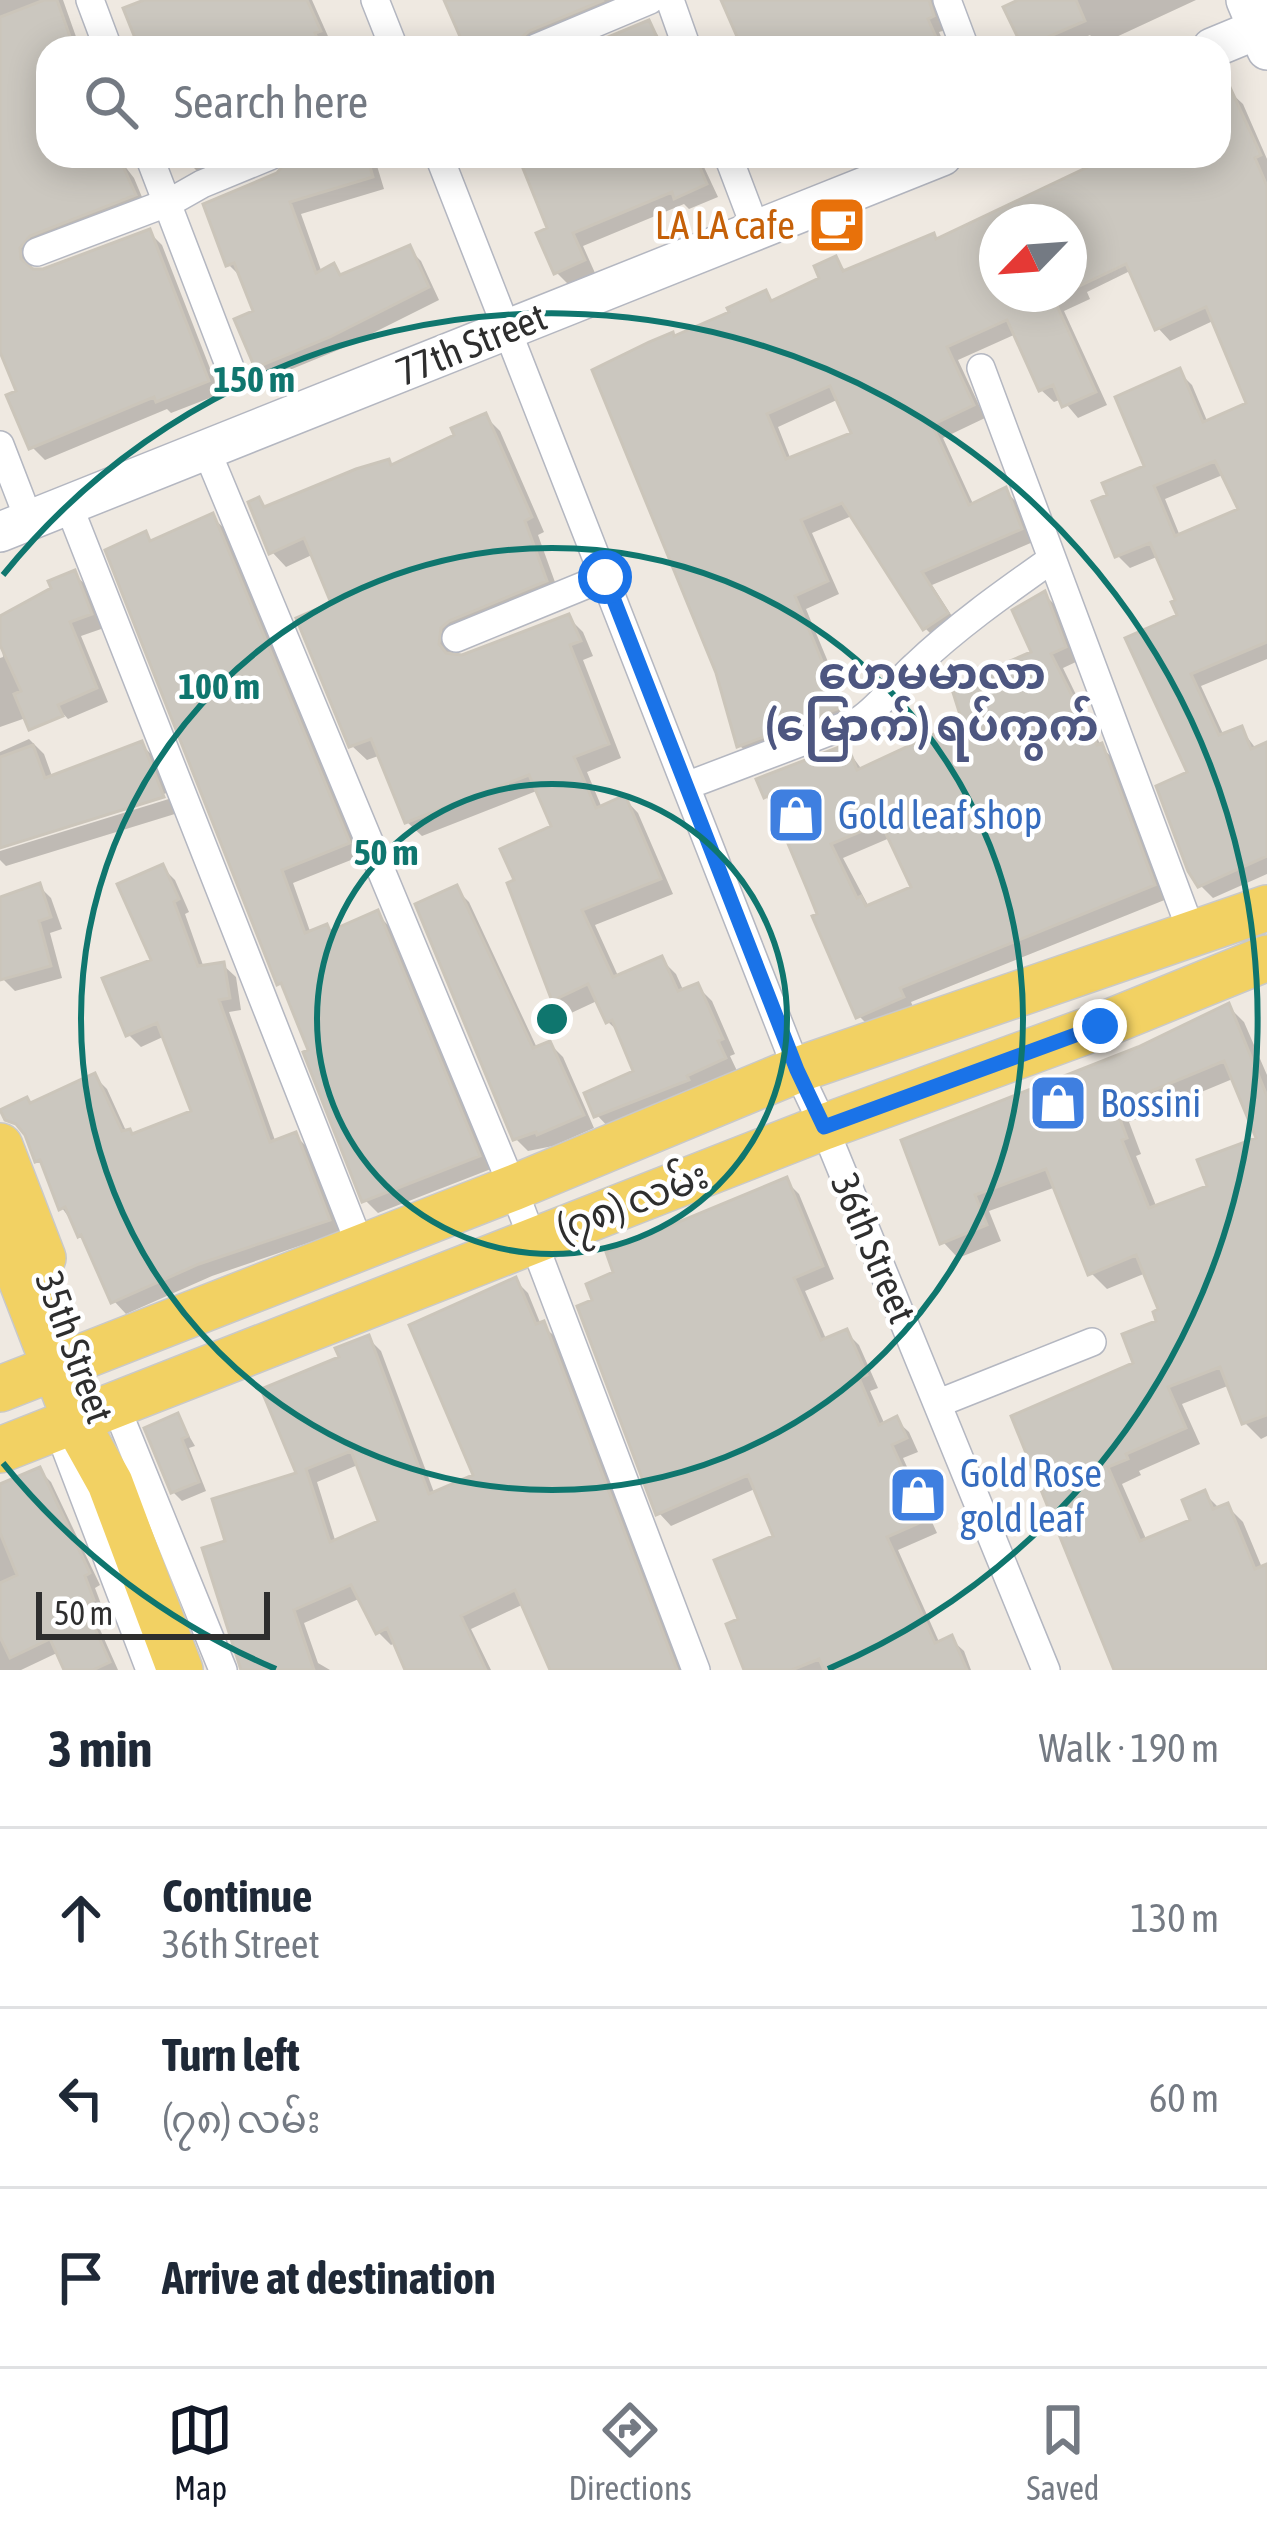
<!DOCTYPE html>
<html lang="en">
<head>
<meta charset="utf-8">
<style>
	body { margin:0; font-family:"Asap Condensed","Noto Sans Myanmar",sans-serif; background:#f2f2f3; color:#1f2937 }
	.compass { position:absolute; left:979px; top:204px; width:108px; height:108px; border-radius:50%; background:#fff; box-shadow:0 6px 30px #0003; rotate:245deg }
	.scale { position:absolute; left:36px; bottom:30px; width:234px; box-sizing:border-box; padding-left:12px; border:6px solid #2e2e2e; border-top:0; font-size:33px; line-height:42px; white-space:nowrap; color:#2e2e2e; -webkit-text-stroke:9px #fff; paint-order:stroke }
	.stop { position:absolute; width:36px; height:36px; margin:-27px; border:9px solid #1a73e8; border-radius:50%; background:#fff }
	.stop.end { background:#1a73e8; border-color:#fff; box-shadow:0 3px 12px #0008 }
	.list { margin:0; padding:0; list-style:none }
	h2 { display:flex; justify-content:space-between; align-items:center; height:156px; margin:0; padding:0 48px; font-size:51px }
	h2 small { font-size:39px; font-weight:400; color:#747a83 }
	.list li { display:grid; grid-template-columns:78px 1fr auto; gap:36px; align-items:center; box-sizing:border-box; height:180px; padding:0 48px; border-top:3px solid #e0e1e3 }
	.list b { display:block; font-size:45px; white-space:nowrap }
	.list p { margin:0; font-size:39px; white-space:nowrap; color:#747a83 }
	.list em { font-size:39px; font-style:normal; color:#747a83 }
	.icon { flex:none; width:66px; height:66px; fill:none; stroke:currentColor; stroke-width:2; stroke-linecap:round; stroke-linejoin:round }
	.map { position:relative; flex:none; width:1267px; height:1670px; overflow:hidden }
	.search { position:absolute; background:#fff; box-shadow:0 6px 30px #0003; left:36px; right:36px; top:36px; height:132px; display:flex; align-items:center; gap:30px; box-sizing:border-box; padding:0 42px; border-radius:36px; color:#747a83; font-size:45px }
	.sheet { height:696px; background:#fff }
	nav { display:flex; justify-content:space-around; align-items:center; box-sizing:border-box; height:168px; border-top:3px solid #e0e1e3; background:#fff; font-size:33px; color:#747a83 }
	nav a { display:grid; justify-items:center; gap:6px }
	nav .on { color:#111827 }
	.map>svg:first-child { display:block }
	.shadow { fill:#0003; fill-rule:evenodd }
	.building { fill:#cbc7bf; stroke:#cbc5ba; stroke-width:3; fill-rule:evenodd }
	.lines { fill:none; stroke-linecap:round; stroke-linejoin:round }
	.street-casing { stroke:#b4b7c1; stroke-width:30 }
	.secondary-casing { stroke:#b4b7c1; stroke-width:42 }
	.primary-casing { stroke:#c9c9c9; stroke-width:48 }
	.street { stroke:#fff; stroke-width:27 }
	.secondary { stroke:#fff; stroke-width:39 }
	.primary { stroke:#f2d163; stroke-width:45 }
	.route { stroke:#1a73e8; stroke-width:15 }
	.ring { fill:none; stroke:#0f766e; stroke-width:6 }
	.labels { text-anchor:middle; stroke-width:9; stroke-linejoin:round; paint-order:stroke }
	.food-label { font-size:39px; fill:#c56008; stroke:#fff; text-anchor:end }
	.street-label { font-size:39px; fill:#2e2e2e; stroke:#fff }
	.shop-label { font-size:39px; fill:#366cbe; stroke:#fff; text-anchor:start }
	.quarter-label { font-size:45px; font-weight:bold; fill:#4d5680; stroke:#fff }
	.centre { fill:#0f766e; stroke:#fff; stroke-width:6 }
	.ring-label { font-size:36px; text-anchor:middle; font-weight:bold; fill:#0f766e; stroke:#fff; stroke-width:9; stroke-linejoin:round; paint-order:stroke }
</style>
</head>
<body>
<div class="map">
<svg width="1267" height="1670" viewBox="0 0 1267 1670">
	<rect width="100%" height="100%" fill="#efe9e1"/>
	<path class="shadow" d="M 0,0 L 63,0 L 80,48 L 48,48 L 48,156 L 117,156 L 134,178 L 147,209 L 31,262 L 32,272 L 44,272 L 149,232 L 162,245 L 220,394 L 171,413 L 167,409 L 45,460 L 32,447 L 20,392 L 0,344 Z
		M 151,0 L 312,0 L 331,43 L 328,48 L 143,48 Z
		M 446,0 L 651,0 L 538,48 L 467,48 Z
		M 725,0 L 937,0 L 946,30 L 939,32 L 946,48 L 748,48 Z
		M 1017,0 L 1196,0 L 1099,45 L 1090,35 L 1062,48 L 1026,48 L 1007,8 L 1018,3 Z
		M 649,23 L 667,48 L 590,48 Z
		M 1230,92 L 1243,104 L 1267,159 L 1267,659 L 1201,686 L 1224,736 L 1241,729 L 1257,750 L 1267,745 L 1267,874 L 1213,898 L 1200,885 L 1179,601 L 1159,556 L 1130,568 L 1117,555 L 1179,372 L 1192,385 L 1208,423 L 1250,405 L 1215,320 L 1170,341 L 1158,328 L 1132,270 L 1087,292 L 1090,299 L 1064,311 L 1107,405 L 1078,418 L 1062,399 L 1054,402 L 1041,390 L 1016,334 L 958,360 L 985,418 L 943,438 L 974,506 L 1006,491 L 1018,504 L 1033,542 L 932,585 L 959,627 L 938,641 L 925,628 L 854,515 L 812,533 L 839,594 L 806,609 L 841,693 L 856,719 L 753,758 L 740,746 L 675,339 L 766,294 L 775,302 L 823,280 L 835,260 L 848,273 L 938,241 L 1118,156 L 1219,156 L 1219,96 ZM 997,222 L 1069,222 L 1069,294 L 997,294 ZM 839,399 L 855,435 L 791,460 L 778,427 ZM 1225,474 L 1242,511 L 1180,536 L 1165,499 Z
		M 190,156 L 264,156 L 206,180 L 194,168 Z
		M 289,156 L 374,156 L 384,189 L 301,214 L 322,273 L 334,267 L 344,277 L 409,249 L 421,261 L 439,300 L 343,348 L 270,378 L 258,366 L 257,313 L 241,277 L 228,264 L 279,175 L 288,167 Z
		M 515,156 L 716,156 L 717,161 L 704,167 L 718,197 L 689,209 L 684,204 L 583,246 L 595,273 L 569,285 L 556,272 L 551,229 L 525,166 Z
		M 486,417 L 500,431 L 544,532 L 538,535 L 560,596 L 455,643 L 453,657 L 462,658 L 568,617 L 583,632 L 593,656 L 583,660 L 621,758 L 587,772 L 602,808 L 624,798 L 638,813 L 673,894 L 595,925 L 619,978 L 661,959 L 676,974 L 684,992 L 697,986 L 712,1001 L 735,1054 L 730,1056 L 738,1073 L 611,1130 L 597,1115 L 637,1072 L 621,1034 L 608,1022 L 599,1000 L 569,1014 L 555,1000 L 518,882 L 555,828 L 539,790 L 422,836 L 407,822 L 381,755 L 367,760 L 352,746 L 335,605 L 314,554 L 286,567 L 272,552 L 258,501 L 267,509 L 393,468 L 457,436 Z
		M 212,517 L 225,529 L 361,856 L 293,883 L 311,934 L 333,934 L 377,914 L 390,927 L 491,1169 L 378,1213 L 365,1200 L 312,1052 L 288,992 L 279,983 L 145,535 L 153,543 Z
		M 74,574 L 88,587 L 104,628 L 81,636 L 108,702 L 68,719 L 57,707 L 0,727 L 0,658 L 3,657 L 0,619 L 54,590 Z
		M 1044,594 L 1058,608 L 1078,661 L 1063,668 L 1102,748 L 1115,760 L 1167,899 L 911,1002 L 915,1011 L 873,1030 L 859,1016 L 774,805 L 766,796 L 846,748 L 863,771 L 966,723 L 1035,654 ZM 892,837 L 915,888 L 869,907 L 843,858 Z
		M 29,739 L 44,754 L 53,779 L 141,744 L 157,760 L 170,792 L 0,845 L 0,752 Z
		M 172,798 L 178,813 L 6,866 L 0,860 L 0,851 Z
		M 162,867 L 175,880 L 189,912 L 185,914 L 204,968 L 223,965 L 236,977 L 241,1010 L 229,1012 L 276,1143 L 295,1135 L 308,1148 L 340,1232 L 212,1276 L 126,1314 L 114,1301 L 88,1243 L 62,1208 L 27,1134 L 7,1118 L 94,1076 L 107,1089 L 127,1133 L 133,1137 L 195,1112 L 165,1036 L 141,1047 L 128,1034 L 156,962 Z
		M 39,886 L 51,898 L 62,929 L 50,933 L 62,978 L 15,991 L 3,979 L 0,969 L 0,900 Z
		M 456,889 L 469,902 L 538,1050 L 550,1044 L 563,1057 L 594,1128 L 553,1146 L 528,1151 L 515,1138 Z
		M 1228,1006 L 1244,1022 L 1267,1075 L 1267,1436 L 1261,1439 L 1245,1423 L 1230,1385 L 1182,1404 L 1200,1444 L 1139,1471 L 1141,1475 L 1122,1484 L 1147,1541 L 1194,1522 L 1204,1493 L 1220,1509 L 1227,1506 L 1243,1522 L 1263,1570 L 1267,1568 L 1267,1670 L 1115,1670 L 1015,1417 L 1137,1364 L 1160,1323 L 1162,1311 L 1146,1273 L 1107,1289 L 1091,1273 L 1056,1187 L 989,1211 L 1001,1241 L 958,1258 L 943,1242 L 905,1142 L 1139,1049 ZM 1235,1078 L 1260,1140 L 1210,1187 L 1157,1208 L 1136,1156 L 1141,1154 L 1129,1122 Z
		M 786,1181 L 799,1194 L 834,1279 L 805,1291 L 827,1341 L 847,1333 L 859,1345 L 878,1388 L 870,1391 L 885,1425 L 896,1420 L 909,1432 L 918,1452 L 903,1458 L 937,1533 L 898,1550 L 940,1644 L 951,1639 L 964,1651 L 971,1670 L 748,1670 L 742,1620 L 777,1537 L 757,1488 L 671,1526 L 659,1513 Z
		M 515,1280 L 528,1293 L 541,1325 L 556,1337 L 683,1670 L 552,1670 L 524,1604 L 471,1629 L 491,1670 L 409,1670 L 397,1642 L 391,1645 L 378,1632 L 361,1598 L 304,1623 L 318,1663 L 330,1670 L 243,1670 L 229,1543 L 300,1474 L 343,1358 L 368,1338 L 381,1351 L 435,1495 L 477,1477 ZM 360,1464 L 382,1523 L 336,1543 L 317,1482 Z
		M 178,1417 L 195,1446 L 189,1448 L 206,1491 L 182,1501 L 173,1492 Z
		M 39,1470 L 51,1482 L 100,1585 L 95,1588 L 104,1612 L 94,1616 L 118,1670 L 68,1670 L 59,1652 L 21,1670 L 0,1670 L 0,1487 Z"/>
	<path class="building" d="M 44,0 L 57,0 L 74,48 L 48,48 L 48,156 L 110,156 L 114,165 L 121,162 L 136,195 L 30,236 L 20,248 L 21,259 L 33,269 L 43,269 L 150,229 L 209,381 L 156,402 L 154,397 L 29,449 L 6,395 L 16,391 L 0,352 L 0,17 Z
		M 144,0 L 307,0 L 321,31 L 315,33 L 321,48 L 139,48 L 123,8 Z
		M 444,0 L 604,0 L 529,31 L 521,38 L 518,48 L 465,48 Z
		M 721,0 L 929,0 L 934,16 L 928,19 L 941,48 L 742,48 Z
		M 1018,0 L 1076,0 L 1085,21 L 1023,48 L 1003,7 Z
		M 649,20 L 662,48 L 582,48 Z
		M 1222,70 L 1261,155 L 1255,158 L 1267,186 L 1267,642 L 1191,674 L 1219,735 L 1242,726 L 1251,749 L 1267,742 L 1267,856 L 1198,887 L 1188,871 L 1156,786 L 1187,772 L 1125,638 L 1177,615 L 1171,602 L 1175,600 L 1150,543 L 1115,557 L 1092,501 L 1107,495 L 1102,483 L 1144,466 L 1115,397 L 1180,368 L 1203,422 L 1246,403 L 1206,307 L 1155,330 L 1126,264 L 1069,291 L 1069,222 L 997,222 L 997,294 L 1066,294 L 1054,299 L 1096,392 L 1062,407 L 1053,385 L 1039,391 L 1007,320 L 947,347 L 974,405 L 932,425 L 969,505 L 1006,487 L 1022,529 L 922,572 L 948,613 L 923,630 L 842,503 L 801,520 L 828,581 L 795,596 L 832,685 L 836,684 L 845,706 L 737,747 L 716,673 L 592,370 L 649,342 L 673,332 L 674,336 L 729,312 L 727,308 L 766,290 L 771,301 L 819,278 L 814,266 L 836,256 L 843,271 L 934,233 L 936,239 L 1111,156 L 1219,156 L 1219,71 ZM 830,386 L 851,433 L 786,459 L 767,414 ZM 1215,461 L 1238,509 L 1175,536 L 1154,486 Z
		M 301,156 L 367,156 L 373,177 L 290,202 L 316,273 L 334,263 L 340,275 L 410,245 L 429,287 L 330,337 L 255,368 L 234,319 L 253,311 L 234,263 L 226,266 L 203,204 L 277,173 L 287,160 Z
		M 518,156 L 695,156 L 707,184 L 674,199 L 672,192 L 573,233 L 585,260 L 554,274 L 536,233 L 547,228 Z
		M 486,413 L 532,517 L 525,521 L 547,581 L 449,621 L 441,628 L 439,644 L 446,653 L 462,655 L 569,614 L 581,641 L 570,645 L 609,744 L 574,757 L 596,808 L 625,795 L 661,879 L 582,910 L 613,977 L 662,956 L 678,991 L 698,983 L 723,1039 L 718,1041 L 726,1058 L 687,1076 L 689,1080 L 594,1117 L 584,1093 L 633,1071 L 612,1020 L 606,1023 L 588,984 L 552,1001 L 507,883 L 514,880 L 500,849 L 551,826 L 529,775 L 405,823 L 371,739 L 349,747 L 296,618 L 331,603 L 304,538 L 269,554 L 248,502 L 259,497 L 264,507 L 356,469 L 389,459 L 391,465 L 454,435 L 451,428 Z
		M 213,513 L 350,843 L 282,870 L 305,933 L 327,924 L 330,931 L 378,910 L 480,1156 L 362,1202 L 303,1052 L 308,1050 L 281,983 L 277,985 L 105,550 L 146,531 L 150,541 Z
		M 75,570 L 92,614 L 70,622 L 97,688 L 58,705 L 63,716 L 29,730 L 14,694 L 21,691 L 0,645 L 0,616 L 51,588 L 48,581 Z
		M 1045,591 L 1066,647 L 1051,654 L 1097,745 L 1102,743 L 1155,885 L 900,988 L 904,997 L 856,1018 L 812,916 L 817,914 L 807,889 L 768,796 L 764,798 L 756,779 L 847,744 L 857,770 L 962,721 L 951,686 L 1031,652 L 1012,610 ZM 881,823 L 911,887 L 866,906 L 861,896 L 857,898 L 831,844 Z
		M 142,741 L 164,797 L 0,848 L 0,757 L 33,745 L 45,778 Z
		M 163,864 L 179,899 L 174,902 L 198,966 L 224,962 L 230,998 L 219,1000 L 270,1142 L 296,1132 L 330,1220 L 199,1264 L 111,1303 L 81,1235 L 78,1237 L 65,1207 L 59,1210 L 40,1160 L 35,1162 L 25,1135 L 16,1124 L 5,1120 L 0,1110 L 27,1097 L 30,1103 L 95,1073 L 122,1131 L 130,1129 L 132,1134 L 191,1111 L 157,1023 L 126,1036 L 102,978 L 151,960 L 117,884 Z
		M 40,883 L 51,917 L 39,921 L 51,966 L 0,980 L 0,897 Z
		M 457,885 L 533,1048 L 550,1041 L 584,1115 L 537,1135 L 536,1132 L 513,1140 L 415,904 Z
		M 1229,1003 L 1267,1096 L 1267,1415 L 1242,1424 L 1220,1367 L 1168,1387 L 1186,1428 L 1126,1454 L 1128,1459 L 1108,1467 L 1140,1541 L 1190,1520 L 1182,1500 L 1205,1490 L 1213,1509 L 1228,1503 L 1255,1569 L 1267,1564 L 1267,1670 L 1114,1670 L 1011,1416 L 1133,1363 L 1122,1334 L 1156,1321 L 1153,1312 L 1158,1309 L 1136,1255 L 1088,1275 L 1046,1169 L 975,1195 L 987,1225 L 940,1244 L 901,1140 L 1138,1047 ZM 1224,1061 L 1256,1138 L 1197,1160 L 1207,1186 L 1149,1208 L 1122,1140 L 1127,1138 L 1115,1106 Z
		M 787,1177 L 823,1266 L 794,1278 L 821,1340 L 847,1329 L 867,1375 L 859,1378 L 879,1425 L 897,1416 L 907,1438 L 892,1445 L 926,1520 L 887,1537 L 935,1643 L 952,1635 L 967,1670 L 824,1670 L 819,1659 L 792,1670 L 744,1670 L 726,1624 L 738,1619 L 714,1560 L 773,1536 L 748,1475 L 656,1515 L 577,1306 L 592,1300 L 586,1284 L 613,1272 L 606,1252 Z
		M 516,1277 L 536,1324 L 544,1321 L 677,1670 L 550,1670 L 515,1590 L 461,1616 L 486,1670 L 405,1670 L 387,1628 L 376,1634 L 351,1585 L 294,1610 L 314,1670 L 241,1670 L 202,1548 L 225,1541 L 212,1499 L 296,1473 L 261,1389 L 339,1357 L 335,1348 L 369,1335 L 429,1494 L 473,1475 L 409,1325 ZM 351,1451 L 378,1521 L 330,1542 L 306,1469 Z
		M 178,1413 L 188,1436 L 182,1439 L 199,1482 L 171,1493 L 144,1428 Z
		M 40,1467 L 90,1573 L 85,1576 L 94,1600 L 84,1604 L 110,1662 L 93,1670 L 64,1670 L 50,1639 L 10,1658 L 0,1637 L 0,1583 L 17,1575 L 0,1533 L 0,1484 Z"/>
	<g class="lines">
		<g class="street-casing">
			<path id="street" d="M 90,0 L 108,48
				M 375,0 L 394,48
				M 670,0 L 687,48
				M 947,0 L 965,48
				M 536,48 L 650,0
				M 149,156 L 234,378
				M 439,156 L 797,1070 L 824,1127 L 1046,1670
				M 728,156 L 756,230
				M 37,252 L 172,201 L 202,184 L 270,156
				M 981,368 L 1193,936
				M 0,445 L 29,520
				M 206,449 L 513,1188 L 696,1670
				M 68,504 L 360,1245
				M 456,638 L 605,577
				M 686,786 L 860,720 C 882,705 895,684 915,666 C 957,626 1004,593 1052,559
				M 939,1403 L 1092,1342
				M 116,1407 L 223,1670
				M 57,1426 L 150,1670"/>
		</g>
		<g class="secondary-casing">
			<path id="secondary" d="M 1246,0 L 1267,50
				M 1212,48 L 1258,29
				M 0,532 L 942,156"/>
		</g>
		<g class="primary-casing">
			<path id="primary" d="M 0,1146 L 43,1258
				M 0,1225 L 76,1422 L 110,1483 L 180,1670
				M 0,1389 L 513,1188 L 797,1070 L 1267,908
				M 0,1450 L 824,1127 L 1100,1026 L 1267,958"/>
		</g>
		<use href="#street" class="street"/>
		<use href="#secondary" class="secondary"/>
		<use href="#primary" class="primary"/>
	</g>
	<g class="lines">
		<path class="route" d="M 605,577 L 797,1070 L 824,1127 L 1100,1026"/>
	</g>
	<g class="ring">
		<circle cx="552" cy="1019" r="235"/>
		<circle cx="552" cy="1019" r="471"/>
		<path d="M276 1669A706 706 0 0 1 3 1463M3 575A706 706 0 1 1 828 1669"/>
	</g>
	<defs>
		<g id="cafe-square" transform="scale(3)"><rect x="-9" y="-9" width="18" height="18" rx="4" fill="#e8710a" stroke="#fff"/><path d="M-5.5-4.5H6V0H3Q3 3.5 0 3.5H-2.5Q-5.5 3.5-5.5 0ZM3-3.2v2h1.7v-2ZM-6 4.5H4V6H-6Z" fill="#fff"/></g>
		<g id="shop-square" transform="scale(3)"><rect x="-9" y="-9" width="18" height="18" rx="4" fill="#3f7fe0" stroke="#fff"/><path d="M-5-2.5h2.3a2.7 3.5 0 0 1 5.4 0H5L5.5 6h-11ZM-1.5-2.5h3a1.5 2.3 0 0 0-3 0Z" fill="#fff"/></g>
	</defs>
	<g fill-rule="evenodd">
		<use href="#cafe-square" x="837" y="225"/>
		<use href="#shop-square" x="796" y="815"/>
		<use href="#shop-square" x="1058" y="1103"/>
		<use href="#shop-square" x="918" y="1495"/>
	</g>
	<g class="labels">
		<g class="food-label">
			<text x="795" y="239">LA LA cafe</text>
		</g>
		<g class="street-label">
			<text transform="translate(471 344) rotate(-22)" y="14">77th Street</text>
			<text transform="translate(632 1201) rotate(-21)" y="14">(၇၈) လမ်း</text>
			<text transform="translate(874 1248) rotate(67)" y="14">36th Street</text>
			<text transform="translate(75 1347) rotate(70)" y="14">35th Street</text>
		</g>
		<g class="shop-label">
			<text x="838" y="829">Gold leaf shop</text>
			<text x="1100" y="1117">Bossini</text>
			<text x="960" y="1487">Gold Rose<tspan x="960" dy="45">gold leaf</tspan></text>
		</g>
		<g class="quarter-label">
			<text x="932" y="689">ဟေမမာလာ<tspan x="932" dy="52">(မြောက်) ရပ်ကွက်</tspan></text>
		</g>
	</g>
	<circle cx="552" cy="1019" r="18" class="centre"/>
	<g class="ring-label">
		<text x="254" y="392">150 m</text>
		<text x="219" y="699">100 m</text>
		<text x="386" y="865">50 m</text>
	</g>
</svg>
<svg class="compass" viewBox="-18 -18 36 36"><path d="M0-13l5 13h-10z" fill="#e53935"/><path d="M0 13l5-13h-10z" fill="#747a83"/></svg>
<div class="scale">50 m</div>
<div class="stop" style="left:605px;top:577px"></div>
<div class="stop end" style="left:1100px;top:1026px"></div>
<div class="search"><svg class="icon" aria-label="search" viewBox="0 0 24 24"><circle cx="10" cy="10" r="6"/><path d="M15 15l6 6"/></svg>Search here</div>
</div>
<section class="sheet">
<h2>3 min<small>Walk · 190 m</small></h2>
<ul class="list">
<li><svg class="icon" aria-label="ahead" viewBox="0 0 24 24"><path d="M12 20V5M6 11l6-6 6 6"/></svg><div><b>Continue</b><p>36th Street</p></div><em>130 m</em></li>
<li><svg class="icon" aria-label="left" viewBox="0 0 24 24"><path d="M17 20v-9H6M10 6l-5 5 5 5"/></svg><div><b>Turn left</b><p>(၇၈) လမ်း</p></div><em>60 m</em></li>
<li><svg class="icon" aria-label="arrive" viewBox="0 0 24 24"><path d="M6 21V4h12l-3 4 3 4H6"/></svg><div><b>Arrive at destination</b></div></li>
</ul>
</section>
<nav>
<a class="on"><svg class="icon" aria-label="map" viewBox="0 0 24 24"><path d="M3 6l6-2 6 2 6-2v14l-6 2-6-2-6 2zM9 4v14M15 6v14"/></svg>Map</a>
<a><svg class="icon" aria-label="directions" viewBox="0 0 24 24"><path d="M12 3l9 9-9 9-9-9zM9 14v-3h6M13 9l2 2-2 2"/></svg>Directions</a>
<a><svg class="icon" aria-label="saved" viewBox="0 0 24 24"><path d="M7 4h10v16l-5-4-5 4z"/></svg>Saved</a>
</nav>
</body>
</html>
